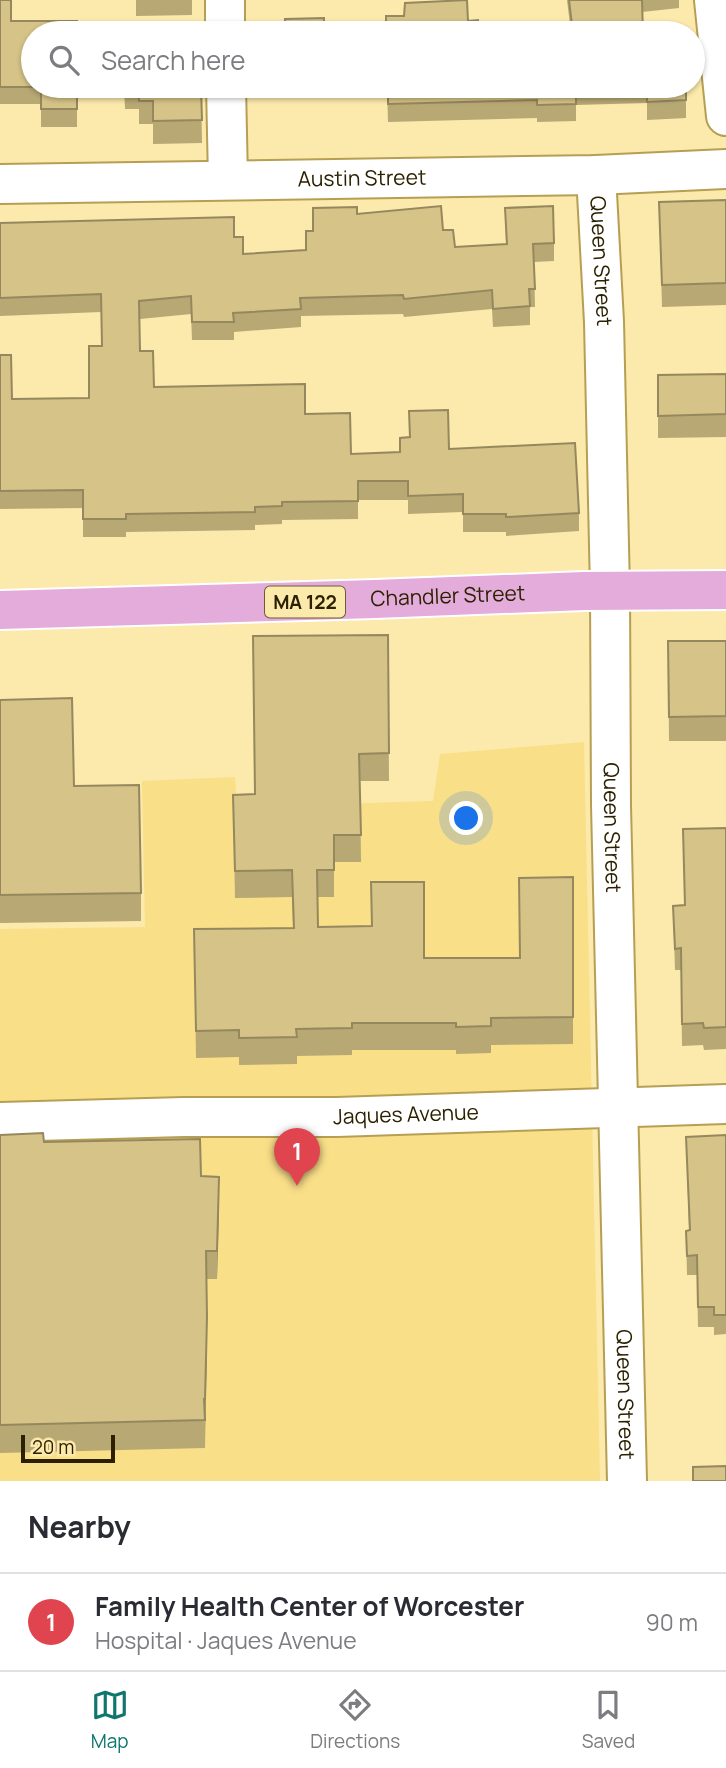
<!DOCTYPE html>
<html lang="en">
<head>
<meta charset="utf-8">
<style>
	body { margin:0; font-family:Manrope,sans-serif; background:#f2f2f3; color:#2b2b33 }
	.scale { position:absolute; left:21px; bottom:18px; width:94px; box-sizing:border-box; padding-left:7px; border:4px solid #2b2101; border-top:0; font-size:19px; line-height:24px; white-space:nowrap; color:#2b2101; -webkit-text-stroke:5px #fce9ac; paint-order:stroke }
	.you { position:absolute; left:467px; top:819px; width:24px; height:24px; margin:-18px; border:5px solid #fff; border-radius:50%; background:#1a73e8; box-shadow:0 0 0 10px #1a73e833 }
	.badge { display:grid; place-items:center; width:46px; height:46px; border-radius:50%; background:#0f766e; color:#fff; font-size:23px; font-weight:700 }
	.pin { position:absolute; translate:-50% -58px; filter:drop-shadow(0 2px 4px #0008) }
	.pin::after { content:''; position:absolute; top:37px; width:24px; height:21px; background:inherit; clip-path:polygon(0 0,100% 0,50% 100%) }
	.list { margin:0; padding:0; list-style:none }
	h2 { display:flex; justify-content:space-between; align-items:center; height:91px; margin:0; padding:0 28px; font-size:30px }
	h2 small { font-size:23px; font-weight:400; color:#7c7c81 }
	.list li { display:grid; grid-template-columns:46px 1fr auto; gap:21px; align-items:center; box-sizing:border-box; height:98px; padding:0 28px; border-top:2px solid #e1e1e2 }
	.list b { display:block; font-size:26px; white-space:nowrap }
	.list p { margin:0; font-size:23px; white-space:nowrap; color:#7c7c81 }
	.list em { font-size:23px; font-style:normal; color:#7c7c81 }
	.icon { flex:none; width:38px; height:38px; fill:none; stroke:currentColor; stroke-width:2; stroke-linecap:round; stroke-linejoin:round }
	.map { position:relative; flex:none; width:726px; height:1481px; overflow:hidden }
	.search { position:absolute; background:#fff; box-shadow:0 2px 5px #0004; left:21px; right:21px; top:21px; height:77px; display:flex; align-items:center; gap:18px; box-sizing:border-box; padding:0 24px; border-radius:38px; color:#7c7c81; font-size:26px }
	.sheet { height:189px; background:#fff }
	nav { display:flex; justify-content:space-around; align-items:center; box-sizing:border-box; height:98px; border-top:2px solid #e1e1e2; background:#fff; font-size:19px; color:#7c7c81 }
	nav a { display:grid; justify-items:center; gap:4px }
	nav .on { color:#0f766e }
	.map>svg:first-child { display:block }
	.built { fill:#fadf89 }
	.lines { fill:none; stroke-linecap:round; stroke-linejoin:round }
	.minor-casing { stroke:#b69f53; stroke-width:42 }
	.major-casing { stroke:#fff; stroke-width:42 }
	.minor { stroke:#fff; stroke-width:38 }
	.major { stroke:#e3acda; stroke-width:38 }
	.wall { fill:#b7a874 }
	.shaded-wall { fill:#95885e }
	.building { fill:#d5c387; stroke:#95885e; stroke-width:2 }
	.labels { text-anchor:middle; stroke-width:6; stroke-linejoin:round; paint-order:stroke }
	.shield { fill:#fce9ac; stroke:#6a5d34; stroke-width:2 }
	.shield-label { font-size:19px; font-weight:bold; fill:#2b2101 }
	.street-label { font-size:21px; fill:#2b2101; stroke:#fce9ac }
</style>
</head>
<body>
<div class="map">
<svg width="726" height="1481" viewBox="0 0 726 1481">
	<rect width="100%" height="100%" fill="#fce9ac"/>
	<path class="built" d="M 584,742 L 600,1481 L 0,1481 L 0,929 L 145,927 L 142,781 L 235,777 L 237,807 L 433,801 L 440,754 Z"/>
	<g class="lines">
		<g class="minor-casing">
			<g id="minor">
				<path d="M 714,0 L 726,116"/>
				<path d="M 225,33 L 225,0"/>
				<path d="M 226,86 L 228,180"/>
				<path id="s1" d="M 596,175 L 604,322 L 610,590 L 611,805 L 627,1481"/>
				<path id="s2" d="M 0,184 L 596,175 L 726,169"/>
				<path id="s3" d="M 0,1122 L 184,1117 L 337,1117 L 726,1104"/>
			</g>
		</g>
		<g class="major-casing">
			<g id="major">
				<path id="s4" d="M 0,610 L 375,599 L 584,591 L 726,590"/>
			</g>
		</g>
		<use href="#minor" class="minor"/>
		<use href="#major" class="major"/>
	</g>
	<path class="wall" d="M 0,0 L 11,21 L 77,86 L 77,127 L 41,127 L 41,104 L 0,104 Z
		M 136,0 L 192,0 L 192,15 L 136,16 Z
		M 567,0 L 679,0 L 679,8 L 642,12 L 643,33 L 571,33 Z
		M 124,86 L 201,86 L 202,143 L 153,144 L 153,124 L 139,124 L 139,109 L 125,109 Z
		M 286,86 L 325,86 L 325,91 L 286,91 Z
		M 387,86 L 686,86 L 686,118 L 647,120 L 647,103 L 576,105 L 576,121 L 537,122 L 537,118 L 388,122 Z
		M 726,200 L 726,305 L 662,307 L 659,202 Z
		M 505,208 L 554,243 L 554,261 L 534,262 L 535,307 L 530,307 L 530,325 L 493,327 L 492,309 L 404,317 L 403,314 L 301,316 L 301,327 L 234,332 L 234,340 L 192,340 L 191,314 L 140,319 L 140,351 L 154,387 L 305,414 L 351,454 L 400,452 L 409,438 L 409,411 L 449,449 L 579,513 L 579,531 L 506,536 L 506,532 L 463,532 L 463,512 L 408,514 L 408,500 L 358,500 L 358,519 L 282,520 L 282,524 L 255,525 L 255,530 L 126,532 L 126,537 L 83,537 L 83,508 L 0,509 L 0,355 L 12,399 L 89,398 L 102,346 L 101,312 L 0,316 L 0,223 L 234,237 L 243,254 L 306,250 L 313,231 L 357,214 L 443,230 L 455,247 L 506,244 Z
		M 726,374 L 726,437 L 658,438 L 658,375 Z
		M 388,635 L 389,781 L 360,781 L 361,862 L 334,862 L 334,897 L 318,897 L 318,927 L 424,958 L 519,958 L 573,877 L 573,1044 L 491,1045 L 491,1053 L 456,1054 L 456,1050 L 352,1050 L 352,1055 L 297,1056 L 297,1064 L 239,1065 L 239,1057 L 196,1058 L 194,929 L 293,928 L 292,897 L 235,898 L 233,795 L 254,794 Z
		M 668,641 L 726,641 L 726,741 L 669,741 Z
		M 0,700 L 74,786 L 141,893 L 141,921 L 0,923 Z
		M 726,828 L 726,1049 L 704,1050 L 703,1045 L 682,1046 L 681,970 L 675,970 L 673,906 L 684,905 Z
		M 0,1135 L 44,1142 L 201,1176 L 219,1205 L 217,1279 L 206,1279 L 207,1345 L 205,1448 L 0,1453 Z
		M 726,1135 L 726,1334 L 714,1335 L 714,1327 L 698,1327 L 697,1275 L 687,1275 L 686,1231 L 689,1231 L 686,1137 Z"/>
	<path class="shaded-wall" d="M 219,1177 L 219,1205 L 217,1279 L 217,1251 Z
		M 207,1317 L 207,1345 L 205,1427 L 205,1399 Z"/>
	<path class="building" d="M 0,0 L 11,0 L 11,21 L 77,21 L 77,33 L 33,33 L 33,86 L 77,86 L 77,109 L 41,109 L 41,87 L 0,87 Z
		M 467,0 L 468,21 L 478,20 L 478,33 L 386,33 L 386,16 L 404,16 L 405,3 Z
		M 569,0 L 642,0 L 643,33 L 573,33 Z
		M 324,18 L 324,33 L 285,33 L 285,19 Z
		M 125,86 L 201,86 L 202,120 L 153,121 L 153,101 L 139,101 L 139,86 Z
		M 388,86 L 624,86 L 576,87 L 576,104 L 537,105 L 537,100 L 388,104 Z
		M 647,86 L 686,86 L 686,100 L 647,102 Z
		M 726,200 L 726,283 L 662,285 L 659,202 Z
		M 441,206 L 443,230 L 453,230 L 455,247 L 507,244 L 505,208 L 553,206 L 554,243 L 533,244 L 535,289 L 529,289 L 530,306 L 493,309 L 492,290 L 404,299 L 403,295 L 300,298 L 301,309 L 233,313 L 234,322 L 192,322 L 191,296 L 139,301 L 140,351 L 153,351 L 154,387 L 305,384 L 305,414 L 350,413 L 351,454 L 400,452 L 400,438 L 410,437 L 409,411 L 448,410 L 449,449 L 575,443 L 579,513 L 506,517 L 506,514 L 463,514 L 463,494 L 408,496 L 408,481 L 358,481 L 358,501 L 282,502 L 282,506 L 255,507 L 255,512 L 126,514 L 126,519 L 83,519 L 83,490 L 0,491 L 0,355 L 11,355 L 12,399 L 89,398 L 89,346 L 102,346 L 101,294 L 0,298 L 0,223 L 234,217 L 234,237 L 243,237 L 243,254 L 306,250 L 306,231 L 313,231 L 313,208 L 357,207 L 357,214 Z
		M 726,374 L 726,414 L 658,416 L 658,375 Z
		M 388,635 L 389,753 L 359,754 L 361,835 L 334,835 L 334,870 L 317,870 L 318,927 L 372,926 L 371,882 L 424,882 L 424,958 L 520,958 L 519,878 L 573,877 L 573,1017 L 491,1018 L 491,1026 L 456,1027 L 456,1023 L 352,1023 L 352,1028 L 296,1029 L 297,1037 L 239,1038 L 239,1030 L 196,1031 L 194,929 L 294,928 L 292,870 L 235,871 L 233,795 L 255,794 L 253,636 Z
		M 668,641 L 726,641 L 726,716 L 669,717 Z
		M 72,698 L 74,786 L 139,785 L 141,893 L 0,895 L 0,700 Z
		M 726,828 L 726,1027 L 704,1028 L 703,1023 L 682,1024 L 681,948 L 675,949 L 673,906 L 685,905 L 683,829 Z
		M 43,1133 L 44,1142 L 200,1139 L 201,1176 L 219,1177 L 217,1251 L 206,1251 L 207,1317 L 205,1399 L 204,1399 L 205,1420 L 0,1425 L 0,1135 Z
		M 726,1135 L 726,1315 L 714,1315 L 714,1307 L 698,1307 L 697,1255 L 687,1256 L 686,1231 L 690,1230 L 686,1137 Z
		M 726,1466 L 726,1481 L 693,1481 L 693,1467 Z"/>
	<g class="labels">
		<rect class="shield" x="265" y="586.5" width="80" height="31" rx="5"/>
		<g class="shield-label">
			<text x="305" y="609">MA 122</text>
		</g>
		<g class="street-label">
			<text dy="7" stroke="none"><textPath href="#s2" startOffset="362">Austin Street</textPath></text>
			<text dy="7" stroke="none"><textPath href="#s1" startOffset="86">Queen Street</textPath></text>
			<text dy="7" stroke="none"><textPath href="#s4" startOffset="448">Chandler Street</textPath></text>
			<text dy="7" stroke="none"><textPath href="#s1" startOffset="653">Queen Street</textPath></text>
			<text dy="7" stroke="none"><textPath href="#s3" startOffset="406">Jaques Avenue</textPath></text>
			<text dy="7" stroke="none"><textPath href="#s1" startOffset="1220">Queen Street</textPath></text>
		</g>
	</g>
</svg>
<div class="scale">20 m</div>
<div class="you"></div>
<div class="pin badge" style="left:297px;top:1186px;background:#e0444e">1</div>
<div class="search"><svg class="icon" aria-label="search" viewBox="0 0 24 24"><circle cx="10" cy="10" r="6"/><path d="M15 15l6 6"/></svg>Search here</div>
</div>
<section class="sheet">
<h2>Nearby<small></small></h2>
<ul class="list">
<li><span class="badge" style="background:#e0444e">1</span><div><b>Family Health Center of Worcester</b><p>Hospital · Jaques Avenue</p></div><em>90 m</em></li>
</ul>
</section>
<nav>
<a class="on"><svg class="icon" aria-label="map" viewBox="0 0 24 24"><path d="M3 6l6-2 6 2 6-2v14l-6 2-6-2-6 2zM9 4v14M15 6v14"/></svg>Map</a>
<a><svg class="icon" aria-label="directions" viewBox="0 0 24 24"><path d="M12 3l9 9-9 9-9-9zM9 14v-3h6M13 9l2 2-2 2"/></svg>Directions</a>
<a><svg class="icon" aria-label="saved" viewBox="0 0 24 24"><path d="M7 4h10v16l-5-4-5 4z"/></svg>Saved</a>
</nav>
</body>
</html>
